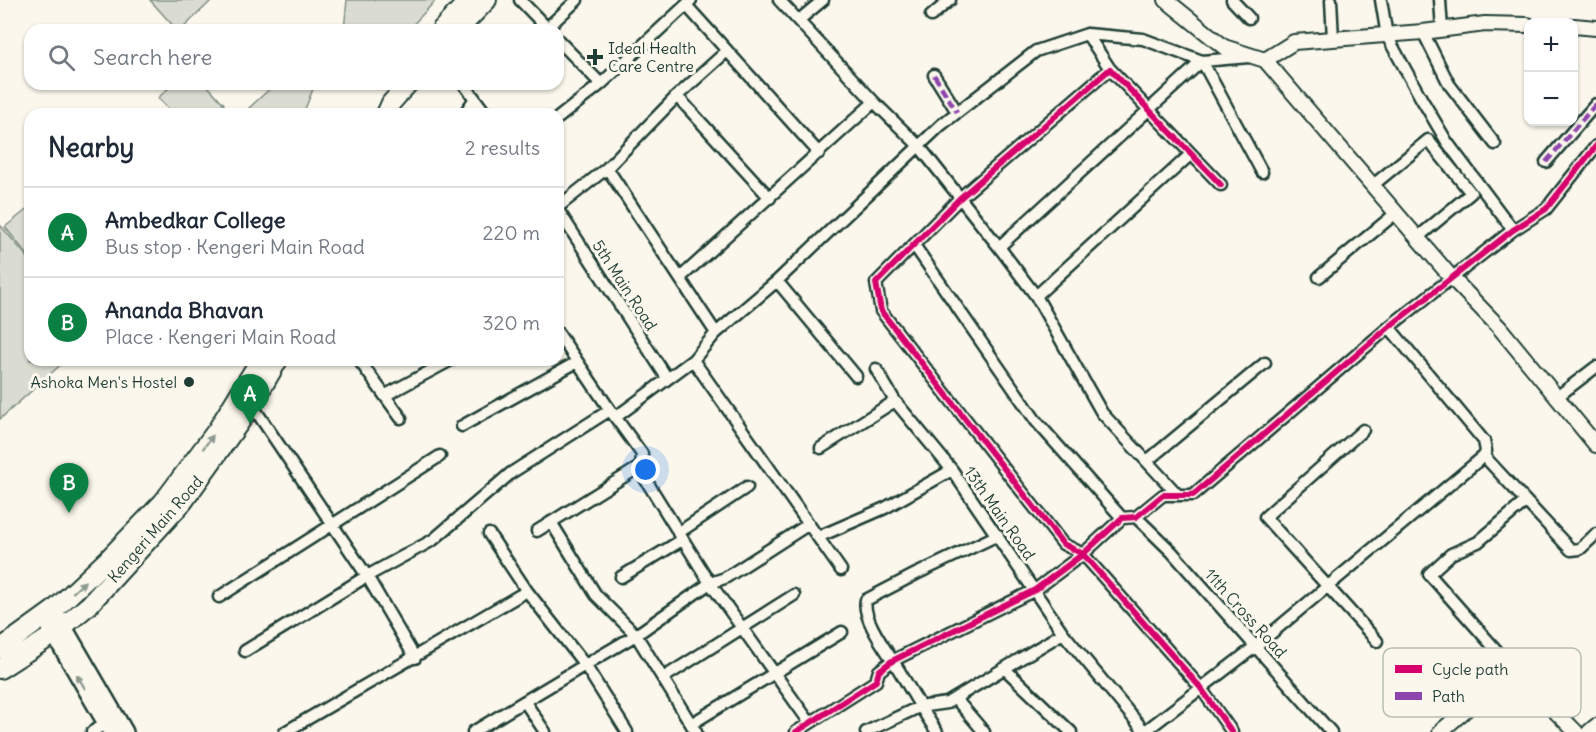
<!DOCTYPE html>
<html lang="en">
<head>
<meta charset="utf-8">
<style>
	body { margin:0; font-family:Delius,sans-serif; background:#f6f6f7; color:#1f2937 }
	.controls { position:absolute; right:18px; top:18px; display:grid; overflow:hidden; border-radius:12px; box-shadow:0 2px 4px #0004 }
	.controls button { width:54px; height:54px; display:grid; place-items:center; padding:0; border:0; border-bottom:2px solid #e0e1e3; background:#fff; color:#1f2937; font:30px sans-serif }
	.you { position:absolute; left:646px; top:470px; width:21px; height:21px; margin:-15px; border:4px solid #fff; border-radius:50%; background:#1a73e8; box-shadow:0 0 0 9px #1a73e833 }
	.badge { display:grid; place-items:center; width:39px; height:39px; border-radius:50%; background:#0b8043; color:#fff; font-size:20px; font-weight:700 }
	.pin { position:absolute; translate:-50% -50px; filter:drop-shadow(0 2px 3px #0008) }
	.pin::after { content:''; position:absolute; top:32px; width:21px; height:18px; background:inherit; clip-path:polygon(0 0,100% 0,50% 100%) }
	.list { margin:0; padding:0; list-style:none }
	h2 { display:flex; justify-content:space-between; align-items:center; height:78px; margin:0; padding:0 24px; font-size:26px }
	h2 small { font-size:20px; font-weight:400; color:#747a83 }
	.list li { display:grid; grid-template-columns:39px 1fr auto; gap:18px; align-items:center; box-sizing:border-box; height:90px; padding:0 24px; border-top:2px solid #e0e1e3 }
	.list b { display:block; font-size:22px; white-space:nowrap }
	.list p { margin:0; font-size:20px; white-space:nowrap; color:#747a83 }
	.list em { font-size:20px; font-style:normal; color:#747a83 }
	.icon { flex:none; width:33px; height:33px; fill:none; stroke:currentColor; stroke-width:2; stroke-linecap:round; stroke-linejoin:round }
	.map { position:relative; flex:none; width:1596px; height:732px; overflow:hidden }
	.search { position:absolute; background:#fff; box-shadow:0 2px 4px #0004; left:24px; top:24px; width:540px; height:66px; display:flex; align-items:center; gap:15px; box-sizing:border-box; padding:0 21px; border-radius:18px; color:#747a83; font-size:22px }
	.panel { position:absolute; background:#fff; box-shadow:0 2px 4px #0004; left:24px; top:108px; width:540px; height:258px; border-radius:18px }
	.map>svg:first-child { display:block }
	.green { fill:#dbdcd1; stroke:#7d8c82; stroke-width:1.5 }
	.lines { fill:none; stroke-linecap:round; stroke-linejoin:round }
	.minor-casing { stroke:#1f3d34; stroke-width:15 }
	.tertiary-casing { stroke:#1f3d34; stroke-width:18 }
	.secondary-casing { stroke:#1f3d34; stroke-width:20 }
	.primary-casing { stroke:#1f3d34; stroke-width:22 }
	.minor { stroke:#fbf7ec; stroke-width:10 }
	.tertiary { stroke:#fbf7ec; stroke-width:14 }
	.secondary { stroke:#fbf7ec; stroke-width:15 }
	.primary { stroke:#fbf7ec; stroke-width:18 }
	.quiet { stroke:#8e44ad; stroke-width:4.5; stroke-dasharray:9 4.5; stroke-linecap:butt }
	.cycleway-casing { stroke:#fbf7ec; stroke-width:10 }
	.cycleway { stroke:#d6006c; stroke-width:6 }
	.oneway { fill:#8d9a90 }
	.poi-dot { fill:#1f3d34; stroke:#fbf7ec; stroke-width:2 }
	.labels { text-anchor:middle; stroke-width:6; stroke-linejoin:round; paint-order:stroke }
	.poi-label { font-size:16px; fill:#1f3d34; stroke:#fbf7ec; text-anchor:start }
	.street-label { font-size:16px; fill:#1f3d34; stroke:#fbf7ec }
	.key { fill:#fbf7ec; stroke:#b9bfb5; stroke-width:1.5 }
	.key-label { font-size:16px; fill:#1f3d34 }
</style>
</head>
<body>
<div class="map">
<svg width="1596" height="732" viewBox="0 0 1596 732">
	<rect width="100%" height="100%" fill="#fbf7ec"/>
	<filter id="ink" filterUnits="userSpaceOnUse"><feTurbulence type="fractalNoise" baseFrequency=".0167" numOctaves="2"/><feDisplacementMap in="SourceGraphic" scale="12" xChannelSelector="R" yChannelSelector="G"/><feConvolveMatrix kernelMatrix="1 2 1 2 8 2 1 2 1" color-interpolation-filters="sRGB"/></filter>
	<g filter="url(#ink)">
		<path class="green" d="M 150,0 L 212,0 L 181,30 L 177,30 Z
			M 347,0 L 436,0 L 408,30 L 344,30 Z
			M 173,84 L 206,84 L 224,104 L 215,112 L 216,114 L 174,114 L 158,98 Z
			M 275,84 L 315,84 L 303,114 L 252,114 L 253,112 L 249,108 Z
			M 30,207 L 30,258 L 5,227 Z
			M 0,225 L 30,260 L 30,360 L 66,360 L 0,419 Z"/>
		<g class="lines">
			<g class="minor-casing">
				<path id="minor" d="M 520,0 L 549,30
					M 691,0 L 686,5 L 819,153
					M 779,0 L 874,102 L 919,146 L 999,247 L 1036,296 L 1102,413 L 1178,495
					M 1232,0 L 1249,18
					M 1331,0 L 1333,39
					M 1381,0 L 1387,36 L 1421,98 L 1447,142 L 1513,230
					M 1440,0 L 1442,30
					M 931,16 L 950,0
					M 799,20 L 823,0
					M 547,28 L 577,0
					M 1423,32 L 1449,84 L 1495,144
					M 1087,34 L 1110,69
					M 558,40 L 601,84
					M 934,75 L 957,112
					M 464,84 L 486,114
					M 677,96 L 770,198
					M 464,114 L 474,100
					M 558,118 L 601,84 L 686,5
					M 1546,162 L 1596,104
					M 607,168 L 716,333
					M 1221,185 L 1110,69 L 960,198 L 876,283 L 881,311 L 1063,544 L 1083,554 L 1200,687 L 1232,732
					M 1372,186 L 1428,140 L 1471,193 L 1417,238
					M 558,207 L 607,168 L 677,96 L 727,51
					M 558,210 L 667,378
					M 914,245 L 1036,421 L 1122,518
					M 999,247 L 1202,61 L 1262,172
					M 1319,277 L 1396,213
					M 680,278 L 874,102
					M 777,281 L 856,376
					M 1036,296 L 1191,154
					M 558,333 L 610,410 L 642,454 L 641,466 L 644,477 L 710,583 L 810,723
					M 359,360 L 401,418
					M 693,360 L 841,570
					M 876,369 L 895,401 L 952,470 L 1063,633 L 1145,732
					M 386,395 L 451,360
					M 1557,397 L 1596,367
					M 252,405 L 367,576 L 415,658
					M 616,417 L 693,360 L 716,333 L 777,281 L 941,125 L 1036,51 L 1087,34 L 1143,39 L 1202,61 L 1249,57
					M 462,426 L 577,362
					M 1363,430 L 1265,517 L 1377,641
					M 821,448 L 895,401
					M 1484,456 L 1571,550 L 1580,549 L 1596,534
					M 1147,461 L 1265,363
					M 1136,517 L 1172,552 L 1331,732
					M 551,522 L 596,595 L 636,635 L 710,583 L 725,578 L 809,524
					M 537,531 L 641,466
					M 678,533 L 747,487
					M 489,534 L 527,591
					M 818,537 L 885,508 L 952,470
					M 621,577 L 682,540
					M 219,597 L 440,456
					M 245,651 L 367,576 L 433,540 L 511,473 L 610,410
					M 1005,669 L 1071,732
					M 1513,669 L 1429,574 L 1451,554 L 1478,542 L 1526,501
					M 663,678 L 794,595
					M 955,698 L 984,732
					M 525,702 L 545,732
					M 691,724 L 842,632
					M 92,732 L 111,720
					M 285,732 L 527,591 L 585,665 L 636,635 L 696,732
					M 473,732 L 585,665 L 627,732
					M 796,732 L 876,681 L 879,671 L 892,661 L 1035,590 L 1083,554 L 1122,518 L 1136,517 L 1163,495 L 1193,495 L 1389,327 L 1513,230 L 1546,209 L 1596,146
					M 866,732 L 919,707 L 947,703 L 1063,633
					M 937,732 C 923,712 912,692 900,672 C 890,655 861,619 866,600 L 916,574 L 998,535
					M 1144,732 L 1256,646 L 1484,456 L 1486,451 L 1484,441 L 1389,327"/>
			</g>
			<g class="tertiary-casing">
				<path id="tertiary" d="M 1166,0 L 1224,47 L 1265,60 L 1451,277 L 1499,327 L 1596,445
					M 1574,26 L 1596,28
					M 1265,60 L 1294,42 L 1423,32 L 1485,24 L 1528,25
					M 1440,732 L 1513,669 L 1576,732
					M 1589,732 L 1596,726"/>
			</g>
			<g class="secondary-casing">
				<path id="secondary" d="M 54,610 L 125,732
					M 45,619 L 111,732"/>
			</g>
			<g class="primary-casing">
				<path id="primary" d="M 441,30 L 469,0
					M 458,30 L 487,0
					M 386,114 L 391,103 L 408,84
					M 0,649 L 54,610 L 108,559 L 163,502 L 217,430 L 260,360
					M 0,669 L 53,635 L 89,605 L 183,502 L 252,405 L 278,360"/>
			</g>
			<use href="#minor" class="minor"/>
			<use href="#tertiary" class="tertiary"/>
			<use href="#secondary" class="secondary"/>
			<use href="#primary" class="primary"/>
			<path class="quiet" d="M 934,75 L 957,112
				M 1546,162 L 1596,104"/>
			<g class="cycleway-casing">
				<path id="cycleway" d="M 1221,185 L 1110,69 L 960,198 L 876,283 L 881,311 L 1063,544 L 1083,554 L 1200,687 L 1232,732
					M 796,732 L 876,681 L 879,671 L 892,661 L 1035,590 L 1083,554 L 1122,518 L 1136,517 L 1163,495 L 1193,495 L 1389,327 L 1513,230 L 1546,209 L 1596,146"/>
			</g>
			<use href="#cycleway" class="cycleway"/>
		</g>
		<defs><path id="oneway-solid" d="M-6-.8H1V-3.2L6.5 0L1 3.2V.8H-6Z" transform="scale(1.5)"/></defs>
		<g class="oneway">
			<use href="#oneway-solid" transform="translate(208 442) rotate(-53)"/>
			<use href="#oneway-solid" transform="translate(79 587) rotate(-43)"/>
			<use href="#oneway-solid" transform="translate(81 682) rotate(-121)"/>
		</g>
	</g>
	<g class="poi-dot">
		<path d="M592 48h6v6h6v6h-6v6h-6v-6h-6v-6h6z"/>
		<circle cx="189" cy="382" r="6"/>
	</g>
	<g class="labels">
		<g class="poi-label">
			<text x="608" y="54">Ideal Health<tspan x="608" dy="18">Care Centre</tspan></text>
			<text x="177" y="388" text-anchor="end">Ashoka Men's Hostel</text>
		</g>
		<g class="street-label">
			<text transform="translate(625 285) rotate(57)" y="6">5th Main Road</text>
			<text transform="translate(1000 513) rotate(55)" y="6">13th Main Road</text>
			<text transform="translate(155 529) rotate(-49)" y="6">Kengeri Main Road</text>
			<text transform="translate(1246 613) rotate(48)" y="6">11th Cross Road</text>
		</g>
	</g>
	<rect x="1383" y="648" width="198" height="69" rx="9" class="key"/>
	<rect x="1395" y="665" width="27" height="8" fill="#d6006c"/>
	<rect x="1395" y="692" width="27" height="8" fill="#8e44ad"/>
	<g class="key-label">
		<text x="1432" y="675">Cycle path</text>
		<text x="1432" y="702">Path</text>
	</g>
</svg>
<div class="controls">
<button>+</button>
<button>−</button>
</div>
<div class="you"></div>
<div class="pin badge" style="left:250px;top:424px">A</div>
<div class="pin badge" style="left:69px;top:513px">B</div>
<div class="search"><svg class="icon" aria-label="search" viewBox="0 0 24 24"><circle cx="10" cy="10" r="6"/><path d="M15 15l6 6"/></svg>Search here</div>
<section class="panel">
<h2>Nearby<small>2 results</small></h2>
<ul class="list">
<li><span class="badge">A</span><div><b>Ambedkar College</b><p>Bus stop · Kengeri Main Road</p></div><em>220 m</em></li>
<li><span class="badge">B</span><div><b>Ananda Bhavan</b><p>Place · Kengeri Main Road</p></div><em>320 m</em></li>
</ul>
</section>
</div>
</body>
</html>
